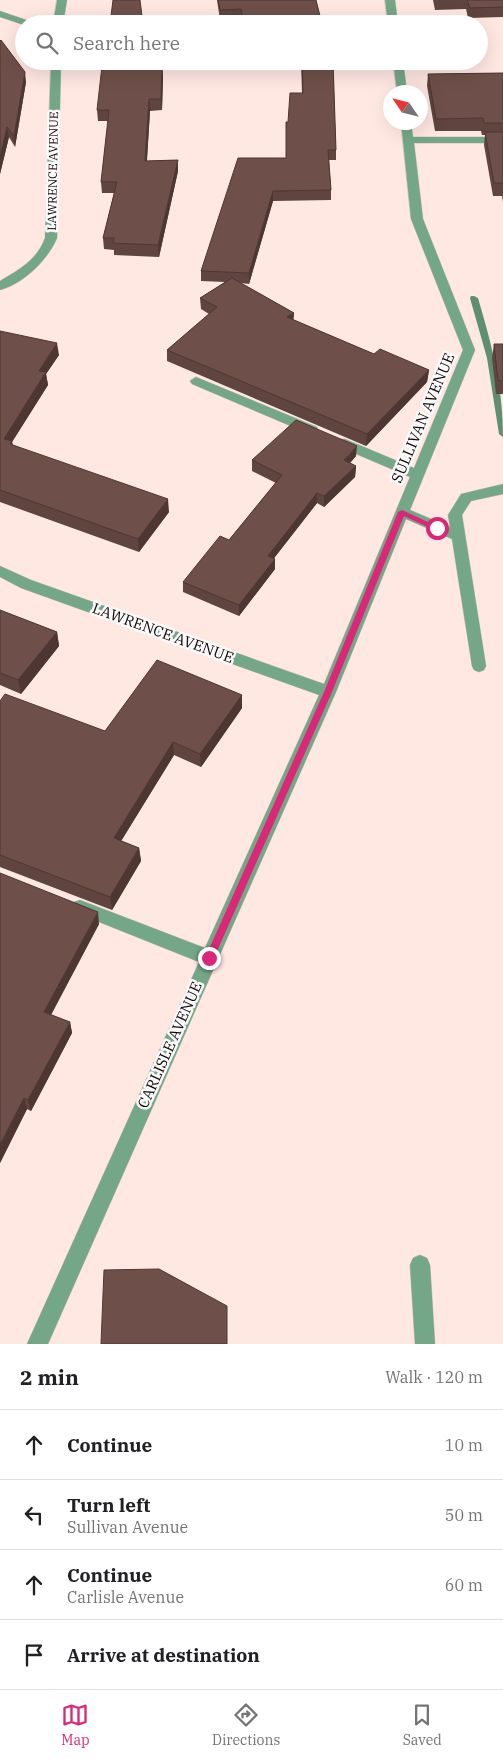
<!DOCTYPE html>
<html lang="en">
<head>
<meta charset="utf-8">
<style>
	body { margin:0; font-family:"IBM Plex Serif",serif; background:#f6f6f6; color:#202124 }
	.compass { position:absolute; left:383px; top:85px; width:45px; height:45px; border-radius:50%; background:#fff; box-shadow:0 5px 20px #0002; rotate:305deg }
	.stop { position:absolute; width:15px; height:15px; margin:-11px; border:4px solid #db2777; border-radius:50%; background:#fff }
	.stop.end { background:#db2777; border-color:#fff; box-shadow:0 1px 5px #0008 }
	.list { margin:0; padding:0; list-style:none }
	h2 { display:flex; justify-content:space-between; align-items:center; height:65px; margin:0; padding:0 20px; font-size:21px }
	h2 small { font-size:16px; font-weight:400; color:#757577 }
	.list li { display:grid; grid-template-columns:32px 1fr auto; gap:15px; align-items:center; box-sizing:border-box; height:70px; padding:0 20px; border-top:1px solid #e0e0e0 }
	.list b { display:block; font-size:19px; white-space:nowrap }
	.list p { margin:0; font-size:16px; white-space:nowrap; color:#757577 }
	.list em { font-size:16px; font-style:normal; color:#757577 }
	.icon { flex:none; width:28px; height:28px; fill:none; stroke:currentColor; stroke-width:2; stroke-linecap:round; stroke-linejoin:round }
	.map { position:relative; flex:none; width:503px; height:1344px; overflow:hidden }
	.search { position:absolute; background:#fff; box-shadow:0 5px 20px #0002; left:15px; right:15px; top:15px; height:55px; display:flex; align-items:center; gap:12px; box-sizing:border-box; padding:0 18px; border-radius:28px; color:#757577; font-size:19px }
	.sheet { height:345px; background:#fff }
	nav { display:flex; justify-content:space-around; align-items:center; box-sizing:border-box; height:70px; border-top:1px solid #e0e0e0; background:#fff; font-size:14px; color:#757577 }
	nav a { display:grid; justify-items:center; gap:2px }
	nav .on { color:#db2777 }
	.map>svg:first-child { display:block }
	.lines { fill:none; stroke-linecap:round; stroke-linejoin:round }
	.stream { fill:#5e8f6f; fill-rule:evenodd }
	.minor-casing { stroke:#d9c3bf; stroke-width:1 }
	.minor { fill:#74a787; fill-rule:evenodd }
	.wall { fill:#5f443f }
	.shaded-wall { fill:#4e3733 }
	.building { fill:#6f4f49; stroke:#4e3733 }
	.route { fill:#db2777 }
	.labels { text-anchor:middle; stroke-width:5; stroke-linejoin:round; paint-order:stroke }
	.far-street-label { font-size:12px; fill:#140807; stroke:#fafafa }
	.street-label { font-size:15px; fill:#140807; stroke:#fafafa }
</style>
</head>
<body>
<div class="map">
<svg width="503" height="1344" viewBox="0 0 503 1344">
	<rect width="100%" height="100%" fill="#ffe7e2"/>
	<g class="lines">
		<path class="stream" d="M 471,296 L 474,296 L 478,298 C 492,346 503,386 503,437 L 499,434 L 487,358 L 470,298 Z"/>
		<g class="minor-casing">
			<path id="minor" d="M 57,0 L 67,0 L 63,24 L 53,24 Z
				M 385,0 L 395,0 L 398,24 L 388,24 Z
				M 0,11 L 32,22 L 34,24 L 24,24 L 24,25 L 0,17 Z
				M 51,61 L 61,61 L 57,238 C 48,260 23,284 0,290 L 0,281 C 20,269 37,260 45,238 Z
				M 393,61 L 403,61 L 407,92 L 397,92 Z
				M 401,122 L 411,122 L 413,137 L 503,137 L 503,143 L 414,143 L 423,219 L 475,350 L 410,510 L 450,527 L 448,515 L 461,494 L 503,484 L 503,494 L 471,501 L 462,515 L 486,666 L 484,670 L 479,672 L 474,670 L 472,666 L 452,539 L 406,519 L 336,692 L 48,1344 L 27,1344 L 199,962 L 74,912 L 71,907 L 74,902 L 80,900 L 205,948 L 319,695 L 21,588 L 0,577 L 0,566 L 31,580 L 324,684 L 410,477 L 335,445 L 333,442 L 335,439 L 345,439 L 414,468 L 463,350 L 411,219 Z
				M 196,377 L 317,427 L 318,430 L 317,433 L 307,433 L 192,384 L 190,381 Z
				M 420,1255 L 427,1258 L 430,1265 L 435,1344 L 415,1344 L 410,1265 L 413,1258 Z"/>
		</g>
		<use href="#minor" class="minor"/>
	</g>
	<path class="wall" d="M 217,0 L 316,0 L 322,24 L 242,24 L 241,19 L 220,20 Z
		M 433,0 L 503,0 L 503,17 L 468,18 L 466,9 L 435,10 Z
		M 0,41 L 26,82 L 15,147 L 9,137 L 0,174 Z
		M 114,61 L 148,61 L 149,66 L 162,66 L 163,77 L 162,110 L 150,111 L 147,161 L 178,160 L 178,171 L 159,257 L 114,255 L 114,250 L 104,249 L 103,238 L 114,193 L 102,193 L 101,182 L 108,121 L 98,121 L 97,110 L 115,66 Z
		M 301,61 L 333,61 L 336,150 L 336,160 L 329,160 L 331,190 L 331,200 L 273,201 L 249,284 L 241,283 L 294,313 L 293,320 L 374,354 L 429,370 L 427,382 L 366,446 L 167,361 L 167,350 L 209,314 L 201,309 L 200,298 L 225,282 L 201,281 L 201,271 L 286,158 L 288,122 L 302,93 Z
		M 503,73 L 503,202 L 502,196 L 493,196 L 484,145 L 485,135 L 482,135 L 481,131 L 435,131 L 427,86 L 428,74 Z
		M 0,331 L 59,355 L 46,374 L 48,385 L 12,442 L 13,445 L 169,512 L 139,552 L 0,502 Z
		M 494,344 L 503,344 L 503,394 L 496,394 L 492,358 Z
		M 356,456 L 350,463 L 356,466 L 355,477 L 324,507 L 317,503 L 274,558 L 275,569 L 239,616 L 183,592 L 183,582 L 229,540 L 276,483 L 252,471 L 252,460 Z
		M 0,610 L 57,632 L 59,646 L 21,694 L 0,685 Z
		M 242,695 L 242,708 L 201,767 L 174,755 L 121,841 L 139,848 L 141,861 L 112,910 L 0,867 L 0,701 L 105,731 Z
		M 0,873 L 99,924 L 51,1015 L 70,1022 L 72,1033 L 31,1111 L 27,1109 L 0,1163 Z"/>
	<path class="shaded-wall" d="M 162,66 L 163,77 L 162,110 L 161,99 Z
		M 25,72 L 26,82 L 15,147 L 14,136 Z
		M 149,99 L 150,111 L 146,172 L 145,161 Z
		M 7,127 L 9,137 L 0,174 L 0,158 Z
		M 178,160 L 178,171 L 159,257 L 158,245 Z
		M 273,191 L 273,201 L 249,284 L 249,273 Z
		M 294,313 L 293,324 L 287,317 Z
		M 57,343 L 59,355 L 46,374 L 48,385 L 12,442 L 14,453 L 4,439 L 39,371 Z
		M 429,370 L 427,382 L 366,446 L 367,434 Z
		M 357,446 L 356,456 L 343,471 L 344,460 Z
		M 356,466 L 355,477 L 324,507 L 324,496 Z
		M 317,493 L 317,503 L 268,566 L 268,556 Z
		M 168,499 L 169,512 L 139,552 L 138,539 Z
		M 275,559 L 275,569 L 239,616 L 239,605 Z
		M 57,632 L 59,646 L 21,694 L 18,680 Z
		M 242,695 L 242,708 L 201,767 L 200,754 Z
		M 173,742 L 174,755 L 115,851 L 114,838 Z
		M 139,848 L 141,861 L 112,910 L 110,897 Z
		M 98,912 L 99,924 L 46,1024 L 44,1012 Z
		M 70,1022 L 72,1033 L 31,1111 L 28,1100 Z
		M 24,1098 L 27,1109 L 0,1163 L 0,1145 Z"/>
	<path class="building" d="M 113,0 L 140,0 L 143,24 L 110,24 Z
		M 218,0 L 316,0 L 322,24 L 244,24 L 241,9 L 220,10 Z
		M 467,0 L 503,0 L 503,7 L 470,8 Z
		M 1,40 L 25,72 L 14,136 L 7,127 L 0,158 L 0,41 Z
		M 114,61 L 148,61 L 149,66 L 162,66 L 161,99 L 149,99 L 145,161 L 178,160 L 158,245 L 113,243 L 114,238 L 103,238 L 117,182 L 101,182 L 109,110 L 97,110 L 102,66 L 115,66 Z
		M 302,61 L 333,61 L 336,150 L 328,150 L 331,190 L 273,191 L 249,273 L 201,271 L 238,158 L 286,158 L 286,122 L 288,122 L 290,93 L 303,93 Z
		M 503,73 L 503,123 L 484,123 L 483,118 L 436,119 L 428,74 Z
		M 485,132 L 503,132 L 503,183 L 494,183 Z
		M 232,278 L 294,313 L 287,317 L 374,354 L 380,349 L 429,370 L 367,434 L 167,350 L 217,307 L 200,298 Z
		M 0,331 L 57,343 L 39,371 L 46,372 L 4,439 L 12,441 L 10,444 L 168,499 L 138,539 L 0,490 Z
		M 494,344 L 503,344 L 503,381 L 498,380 Z
		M 296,420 L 357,446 L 344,460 L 356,466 L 324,496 L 317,493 L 268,556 L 275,559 L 239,605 L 183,582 L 220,536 L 229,540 L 282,475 L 252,460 Z
		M 0,610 L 57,632 L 18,680 L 0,673 Z
		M 157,660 L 242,695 L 200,754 L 173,742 L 114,838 L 139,848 L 110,897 L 0,855 L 0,701 L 5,694 L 105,731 Z
		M 0,873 L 98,912 L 44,1012 L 70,1022 L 28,1100 L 24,1098 L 0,1145 Z
		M 159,1269 L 227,1306 L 227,1344 L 101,1344 L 104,1270 Z"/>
	<path class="route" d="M 402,510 L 441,528 L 434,530 L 404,516 L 332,692 L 214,958 L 213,961 L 206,961 L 205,958 L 324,692 L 398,512 Z"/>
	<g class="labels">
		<g class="far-street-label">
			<text transform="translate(53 171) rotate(-89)" y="4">LAWRENCE AVENUE</text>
		</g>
		<g class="street-label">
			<text transform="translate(423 418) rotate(-67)" y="5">SULLIVAN AVENUE</text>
			<text transform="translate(163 633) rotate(20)" y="5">LAWRENCE AVENUE</text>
			<text transform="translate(170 1045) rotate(-66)" y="5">CARLISLE AVENUE</text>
		</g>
	</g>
</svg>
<svg class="compass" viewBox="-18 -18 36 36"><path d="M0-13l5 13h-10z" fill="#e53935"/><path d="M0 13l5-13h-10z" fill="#757577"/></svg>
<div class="stop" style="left:437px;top:528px"></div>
<div class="stop end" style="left:209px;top:958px"></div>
<div class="search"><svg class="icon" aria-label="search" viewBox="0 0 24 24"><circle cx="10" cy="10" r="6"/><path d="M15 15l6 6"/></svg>Search here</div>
</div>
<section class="sheet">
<h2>2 min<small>Walk · 120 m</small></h2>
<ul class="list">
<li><svg class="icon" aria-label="ahead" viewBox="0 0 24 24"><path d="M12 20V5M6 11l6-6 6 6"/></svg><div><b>Continue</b></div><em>10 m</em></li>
<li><svg class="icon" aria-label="left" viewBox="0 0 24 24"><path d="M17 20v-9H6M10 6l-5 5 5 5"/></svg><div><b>Turn left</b><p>Sullivan Avenue</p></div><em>50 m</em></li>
<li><svg class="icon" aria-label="ahead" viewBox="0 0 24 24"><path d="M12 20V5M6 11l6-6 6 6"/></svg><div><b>Continue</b><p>Carlisle Avenue</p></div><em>60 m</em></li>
<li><svg class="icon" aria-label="arrive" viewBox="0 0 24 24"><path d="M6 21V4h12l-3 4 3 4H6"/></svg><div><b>Arrive at destination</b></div></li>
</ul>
</section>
<nav>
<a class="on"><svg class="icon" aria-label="map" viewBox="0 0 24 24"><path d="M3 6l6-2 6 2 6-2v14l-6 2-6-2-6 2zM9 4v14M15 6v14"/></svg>Map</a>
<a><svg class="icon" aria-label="directions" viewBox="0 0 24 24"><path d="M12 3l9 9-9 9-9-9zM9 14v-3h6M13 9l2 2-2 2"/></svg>Directions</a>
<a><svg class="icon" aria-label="saved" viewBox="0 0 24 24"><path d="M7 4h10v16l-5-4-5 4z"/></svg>Saved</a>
</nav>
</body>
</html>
